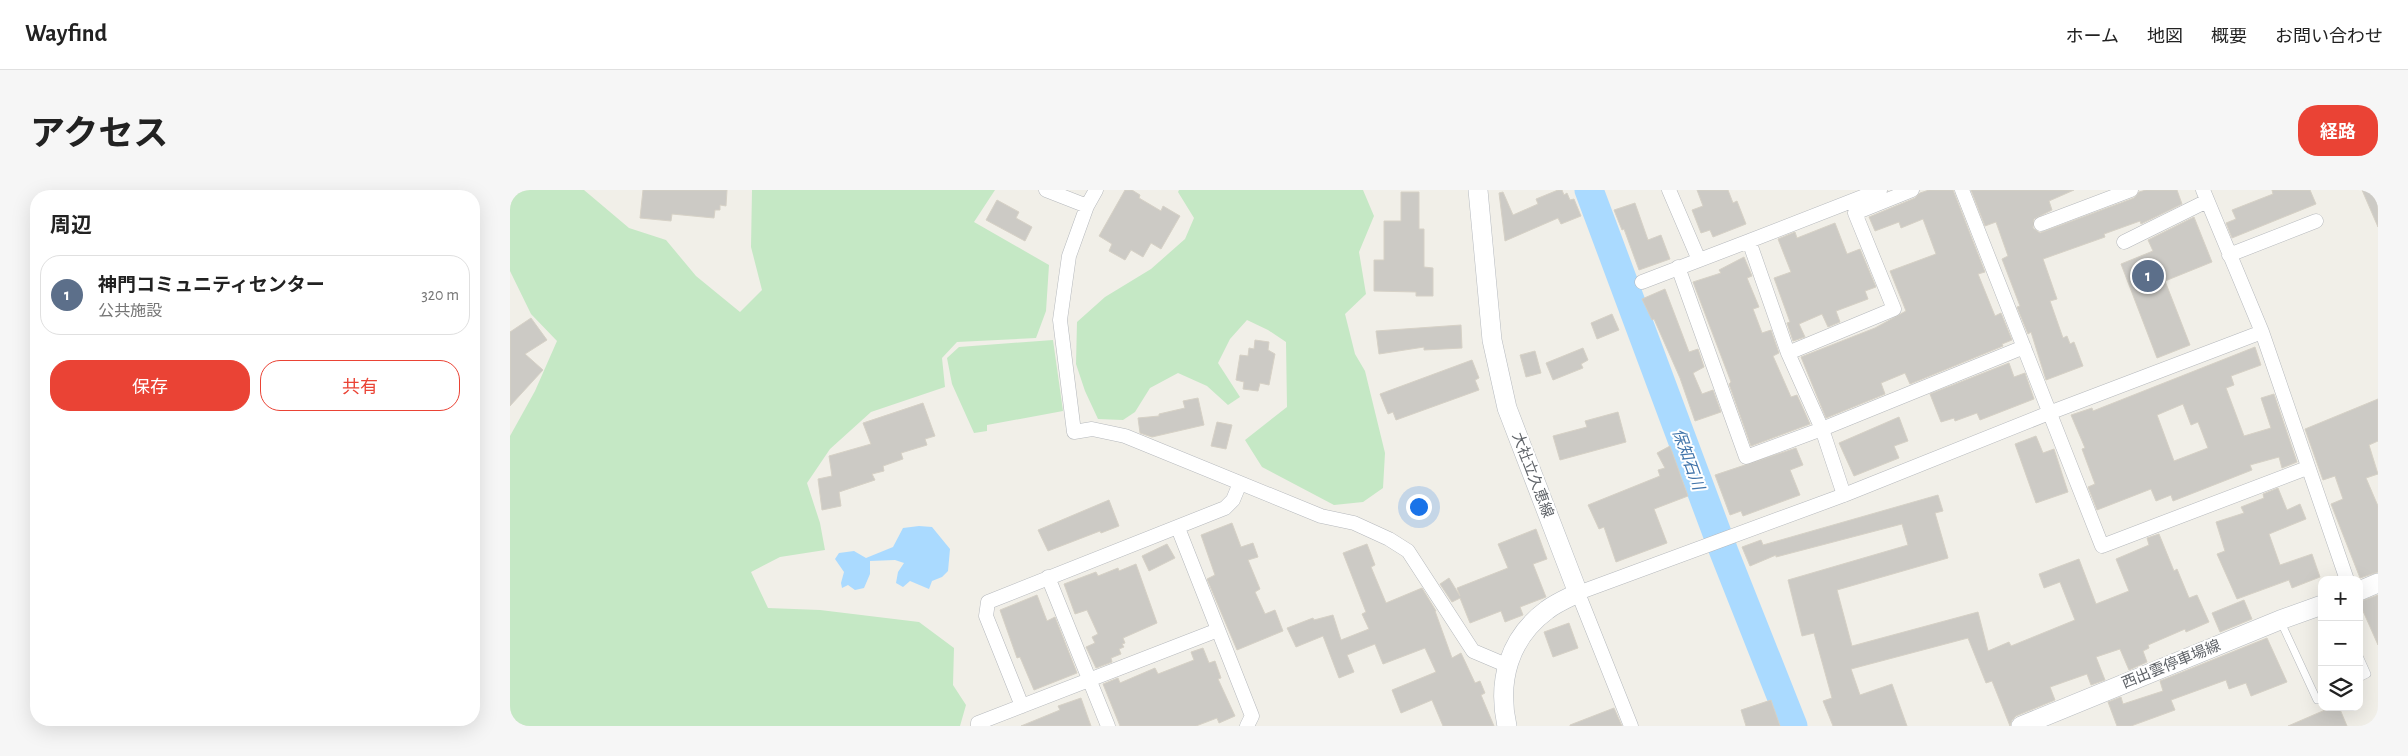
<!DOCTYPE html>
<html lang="ja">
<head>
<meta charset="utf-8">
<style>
	body { margin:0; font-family:"Alegreya Sans","Noto Sans JP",sans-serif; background:#f6f6f6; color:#222 }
	.controls { position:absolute; right:15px; bottom:15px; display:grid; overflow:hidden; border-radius:10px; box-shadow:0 5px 20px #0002 }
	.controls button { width:45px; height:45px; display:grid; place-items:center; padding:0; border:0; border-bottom:1px solid #e0e0e0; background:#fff; color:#222; font:25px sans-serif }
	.you { position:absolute; left:908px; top:316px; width:18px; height:18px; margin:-12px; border:4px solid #fff; border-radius:50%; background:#1a73e8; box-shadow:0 0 0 8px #1a73e833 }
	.badge { display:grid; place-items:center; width:32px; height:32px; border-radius:50%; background:#ea4335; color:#fff; font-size:16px; font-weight:700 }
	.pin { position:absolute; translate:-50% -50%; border:2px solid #fff; box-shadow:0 1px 5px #0006 }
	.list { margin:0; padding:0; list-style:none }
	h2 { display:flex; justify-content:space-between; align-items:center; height:65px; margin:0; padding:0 20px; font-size:21px }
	h2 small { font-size:16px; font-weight:400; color:#767676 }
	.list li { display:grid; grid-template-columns:32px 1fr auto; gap:15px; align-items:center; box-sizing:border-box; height:80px; margin:0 10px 10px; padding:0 10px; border:1px solid #e0e0e0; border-radius:20px }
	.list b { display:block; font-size:19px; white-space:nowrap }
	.list p { margin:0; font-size:16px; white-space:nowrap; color:#767676 }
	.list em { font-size:16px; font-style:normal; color:#767676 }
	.actions { display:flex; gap:10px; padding:15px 20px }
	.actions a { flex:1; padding:11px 0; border:1px solid #ea4335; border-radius:20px; text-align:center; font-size:18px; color:#ea4335 }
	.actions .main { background:#ea4335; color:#fff }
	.icon { flex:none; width:28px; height:28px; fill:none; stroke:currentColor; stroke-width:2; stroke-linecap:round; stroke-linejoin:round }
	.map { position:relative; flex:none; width:1868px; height:536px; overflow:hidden; border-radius:20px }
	header { display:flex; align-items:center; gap:30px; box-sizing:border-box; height:70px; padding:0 25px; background:#fff; border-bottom:1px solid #e0e0e0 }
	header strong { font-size:24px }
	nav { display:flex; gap:28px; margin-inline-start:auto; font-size:18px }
	.intro { display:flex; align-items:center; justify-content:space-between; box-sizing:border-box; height:120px; padding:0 30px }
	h1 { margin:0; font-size:35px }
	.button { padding:12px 22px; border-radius:20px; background:#ea4335; color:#fff; font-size:18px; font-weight:700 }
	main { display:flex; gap:30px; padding:0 30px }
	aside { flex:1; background:#fff; border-radius:20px; box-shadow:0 5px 20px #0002 }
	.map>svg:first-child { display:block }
	.green { fill:#c5e8c5 }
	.water { fill:#aadaff }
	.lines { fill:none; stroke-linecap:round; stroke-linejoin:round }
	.river { stroke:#aadaff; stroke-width:29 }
	.building { fill:#cccac5; stroke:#d6d1c6; fill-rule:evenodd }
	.lane-casing { stroke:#b5b8bc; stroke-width:8 }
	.street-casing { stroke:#b5b8bc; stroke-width:15 }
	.secondary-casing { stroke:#b6babf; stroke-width:20 }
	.lane { stroke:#fff; stroke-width:7 }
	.street { stroke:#fff; stroke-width:14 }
	.secondary { stroke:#fff; stroke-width:19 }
	.labels { text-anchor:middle; stroke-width:4; stroke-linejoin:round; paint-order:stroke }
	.street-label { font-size:15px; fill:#5f6368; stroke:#fff }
	.water-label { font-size:16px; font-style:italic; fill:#4174aa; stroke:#fff }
</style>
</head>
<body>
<header>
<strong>Wayfind</strong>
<nav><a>ホーム</a><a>地図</a><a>概要</a><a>お問い合わせ</a></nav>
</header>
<div class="intro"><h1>アクセス</h1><a class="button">経路</a></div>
<main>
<aside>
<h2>周辺<small></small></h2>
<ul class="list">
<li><span class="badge" style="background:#5c6f8a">1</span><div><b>神門コミュニティセンター</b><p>公共施設</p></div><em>320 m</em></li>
</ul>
<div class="actions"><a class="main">保存</a><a>共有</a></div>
</aside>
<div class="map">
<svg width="1868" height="536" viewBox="0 0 1868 536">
	<rect width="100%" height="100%" fill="#f1efe8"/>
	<path class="green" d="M 0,0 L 74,0 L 119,38 L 156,50 L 186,86 L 230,122 L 252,100 L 241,57 L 242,0 L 485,0 L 464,32 L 539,75 L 536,121 L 526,148 L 447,152 L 432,168 L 435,197 L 361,222 L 320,259 L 297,293 L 310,333 L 315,360 L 270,367 L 241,382 L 258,418 L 310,420 L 409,432 L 444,458 L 443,495 L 456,515 L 450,536 L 0,536 L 0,246 L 25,201 L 47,151 L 21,124 L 0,81 Z
		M 669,0 L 853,0 L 864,26 L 849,62 L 856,104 L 835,124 L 845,164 L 855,181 L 875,263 L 873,298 L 853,312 L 824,315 L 752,277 L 735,250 L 777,217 L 776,152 L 758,140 L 737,130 L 720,149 L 708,173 L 730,207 L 718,215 L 697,196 L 668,183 L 640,198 L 625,222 L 613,230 L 588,229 L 575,201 L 566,174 L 567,132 L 595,107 L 641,79 L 675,49 L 684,28 L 668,2 Z
		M 543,150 L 553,221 L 477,235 L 477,241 L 464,243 L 442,194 L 437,168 L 449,157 Z"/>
	<path class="water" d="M 409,336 L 422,337 L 440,359 L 438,381 L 432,387 L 422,391 L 419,399 L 400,391 L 393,397 L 386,393 L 388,382 L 394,373 L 385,370 L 360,371 L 360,384 L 354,398 L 345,400 L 338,395 L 332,398 L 331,393 L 334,382 L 325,369 L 329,363 L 344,361 L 356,368 L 383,357 L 393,338 Z"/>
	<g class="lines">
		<path class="river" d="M 1079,0 L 1214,362 L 1283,536"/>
	</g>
	<path class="building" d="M 133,0 L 217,0 L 216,16 L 210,15 L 210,20 L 205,20 L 204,28 L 162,24 L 161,31 L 130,28 Z
		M 615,0 L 622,0 L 630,5 L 629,8 L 651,21 L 653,16 L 670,26 L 651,59 L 641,53 L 633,67 L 621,60 L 615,70 L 599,61 L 602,54 L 589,46 Z
		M 1048,0 L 1052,0 L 1054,5 L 1057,3 L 1060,10 L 1064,9 L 1071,26 L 1051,34 L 1048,28 L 995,51 L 989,3 L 993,2 L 1003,25 L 1028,14 L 1026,9 Z
		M 1187,0 L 1218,0 L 1223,13 L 1227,11 L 1236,34 L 1203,47 L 1200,40 L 1191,43 L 1182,20 L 1193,16 Z
		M 1419,0 L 1443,0 L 1475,82 L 1468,84 L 1485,126 L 1491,123 L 1502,150 L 1492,154 L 1493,156 L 1400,194 L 1395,183 L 1371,193 L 1375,204 L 1316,228 L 1291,167 L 1365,138 L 1396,121 L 1380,81 L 1426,64 L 1413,29 L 1391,38 L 1389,32 L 1365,41 L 1359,27 L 1405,8 L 1410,3 Z
		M 1461,0 L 1564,0 L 1539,11 L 1542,20 L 1524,29 L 1523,38 L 1530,43 L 1624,8 L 1629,2 L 1636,0 L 1667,0 L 1672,14 L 1631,34 L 1630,31 L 1594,44 L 1595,47 L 1533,69 L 1547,109 L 1540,111 L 1553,148 L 1557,146 L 1560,154 L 1564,152 L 1573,176 L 1536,190 L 1521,142 L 1518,144 L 1507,117 L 1510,116 L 1492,69 L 1498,66 L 1486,32 L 1475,36 Z
		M 1762,0 L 1800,0 L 1806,14 L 1722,48 L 1716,33 L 1726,29 L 1722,20 L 1763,4 Z
		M 1852,0 L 1868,0 L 1868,37 Z
		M 891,2 L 909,2 L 909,39 L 914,39 L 914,77 L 923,78 L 923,106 L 906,106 L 906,102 L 864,101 L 864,70 L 874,70 L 874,31 L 891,31 Z
		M 487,10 L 509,22 L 506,28 L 522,37 L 515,51 L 476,30 Z
		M 1125,13 L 1138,50 L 1151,45 L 1160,69 L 1129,80 L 1114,39 L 1112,40 L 1104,20 Z
		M 1684,27 L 1702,72 L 1655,91 L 1680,155 L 1647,168 L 1611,74 L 1643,61 L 1638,50 Z
		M 1325,33 L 1337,64 L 1350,59 L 1366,97 L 1355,101 L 1358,109 L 1326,121 L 1330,132 L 1318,137 L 1312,124 L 1289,134 L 1295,147 L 1283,151 L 1277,133 L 1280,132 L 1264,88 L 1281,82 L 1268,49 L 1285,42 L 1287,48 Z
		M 1234,67 L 1242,86 L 1237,88 L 1249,117 L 1243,119 L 1252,143 L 1261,140 L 1269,163 L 1263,166 L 1281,207 L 1287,205 L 1300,234 L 1241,256 L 1219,194 L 1221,192 L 1183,92 L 1211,83 L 1209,80 Z
		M 1155,99 L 1179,162 L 1188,159 L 1194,177 L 1183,183 L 1192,204 L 1203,200 L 1211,222 L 1185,231 L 1170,188 L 1144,129 L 1142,130 L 1132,109 Z
		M 1102,124 L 1109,140 L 1087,149 L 1081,133 Z
		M 21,128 L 37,150 L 15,164 L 33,180 L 0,216 L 0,142 Z
		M 951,135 L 952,158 L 914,160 L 914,157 L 869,164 L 866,141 Z
		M 745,150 L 759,152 L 758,160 L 765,164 L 759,195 L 750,193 L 748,201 L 733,199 L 734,192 L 726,190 L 730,165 L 738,166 L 739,158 L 744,159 Z
		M 1745,157 L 1751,175 L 1721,186 L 1724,195 L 1716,198 L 1734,246 L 1761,238 L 1751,208 L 1764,204 L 1787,272 L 1772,278 L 1769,267 L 1740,275 L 1742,280 L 1663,311 L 1661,305 L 1646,311 L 1641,299 L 1587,320 L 1578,297 L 1585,294 L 1572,259 L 1575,258 L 1561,225 L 1582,218 L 1583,221 ZM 1673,214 L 1681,235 L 1688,232 L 1698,258 L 1664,271 L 1647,225 Z
		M 1073,158 L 1078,170 L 1071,174 L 1073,178 L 1043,190 L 1036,173 Z
		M 1025,161 L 1031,183 L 1016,187 L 1010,165 Z
		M 962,170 L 969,188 L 965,190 L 969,200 L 886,230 L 883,222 L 878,224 L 870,204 Z
		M 1499,173 L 1504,187 L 1515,183 L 1524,209 L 1470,230 L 1467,223 L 1445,231 L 1444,228 L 1431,232 L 1420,204 Z
		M 688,208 L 694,235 L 642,247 L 630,243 L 628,228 L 649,226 L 649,224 L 675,218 L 673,211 Z
		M 1868,209 L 1868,251 L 1859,255 L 1868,284 L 1856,288 L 1868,316 L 1868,382 L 1850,388 L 1821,314 L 1833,309 L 1825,286 L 1813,290 L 1795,239 Z
		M 413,213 L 425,246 L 415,249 L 417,255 L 391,263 L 393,269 L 373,276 L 374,281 L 362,284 L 365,290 L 329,302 L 331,316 L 312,320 L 308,289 L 322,286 L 319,266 L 361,254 L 353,233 Z
		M 1108,222 L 1116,252 L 1050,270 L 1043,246 L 1077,237 L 1075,231 Z
		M 1389,227 L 1398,251 L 1384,256 L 1389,268 L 1344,286 L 1329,253 Z
		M 707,232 L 722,235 L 716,259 L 701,256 Z
		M 1526,246 L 1533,263 L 1544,259 L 1558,302 L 1526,313 L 1505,254 Z
		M 1160,256 L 1178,306 L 1144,319 L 1157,353 L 1106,372 L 1094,337 L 1089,339 L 1078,315 L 1150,286 L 1148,280 L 1155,278 L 1147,263 Z
		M 1286,258 L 1293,275 L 1280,280 L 1290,305 L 1233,326 L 1231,321 L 1220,325 L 1205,285 Z
		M 1768,298 L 1777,320 L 1790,314 L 1796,329 L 1759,344 L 1770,375 L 1802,364 L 1810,387 L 1782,398 L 1779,390 L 1727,409 L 1707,364 L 1715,361 L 1706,332 L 1734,323 L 1731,317 L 1754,308 L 1753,304 Z
		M 1428,305 L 1433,321 L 1425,323 L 1438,368 L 1327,400 L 1342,456 L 1468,422 L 1478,461 L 1499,452 L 1501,456 L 1565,430 L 1550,392 L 1534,398 L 1529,384 L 1569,369 L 1586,414 L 1619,401 L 1606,369 L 1639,355 L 1637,348 L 1649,344 L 1664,381 L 1667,379 L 1679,408 L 1687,405 L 1699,432 L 1676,442 L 1675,439 L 1638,455 L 1639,458 L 1633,461 L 1637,472 L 1619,480 L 1610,459 L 1586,467 L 1595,490 L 1581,495 L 1577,484 L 1540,497 L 1545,510 L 1506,526 L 1502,530 L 1500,536 L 1482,491 L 1476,493 L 1458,448 L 1341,479 L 1350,505 L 1382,494 L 1397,536 L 1323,536 L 1313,511 L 1322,508 L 1304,443 L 1292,446 L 1278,390 L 1398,355 L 1392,334 L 1266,367 L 1266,365 L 1240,376 L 1232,357 L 1251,350 L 1253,355 Z
		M 599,310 L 609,336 L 591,343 L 590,341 L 538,361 L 528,340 Z
		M 722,333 L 731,357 L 743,353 L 748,367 L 738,370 L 750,399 L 745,402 L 755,424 L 765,420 L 773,441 L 727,460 L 697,389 L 705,385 L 691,345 Z
		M 1026,339 L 1037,369 L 1023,374 L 1036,407 L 1010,417 L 1013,425 L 995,432 L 991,421 L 960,433 L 950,408 L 942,412 L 930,394 L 939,388 L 950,406 L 947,398 L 998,378 L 988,354 Z
		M 657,354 L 665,368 L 639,381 L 632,366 Z
		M 857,354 L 865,375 L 861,377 L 876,413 L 912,398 L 926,421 L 925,421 L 942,468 L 951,463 L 965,493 L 970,491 L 975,503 L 971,505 L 984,536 L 933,536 L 922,510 L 891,523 L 882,500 L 926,482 L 915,458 L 873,474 L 865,454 L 837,465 L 844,482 L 829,488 L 813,446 L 786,457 L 777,438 L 803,428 L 804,430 L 823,425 L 831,450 L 859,439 L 852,424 L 856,422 L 833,363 Z
		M 626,374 L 647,433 L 613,448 L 615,453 L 612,454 L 614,457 L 609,459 L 611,464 L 601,468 L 602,472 L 586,478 L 576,457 L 585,453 L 582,447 L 588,444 L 577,420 L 565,424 L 554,394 L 586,382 L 588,386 L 608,378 L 609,381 Z
		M 527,405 L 537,431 L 545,427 L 567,483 L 524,500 L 510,467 L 507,468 L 490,420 Z
		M 1868,405 L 1868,455 L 1849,412 Z
		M 1734,410 L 1742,429 L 1710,442 L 1702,423 Z
		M 1059,433 L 1068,458 L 1043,467 L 1034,442 Z
		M 1757,448 L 1777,492 L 1741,506 L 1736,493 L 1719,499 L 1716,490 L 1661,510 L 1665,520 L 1621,536 L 1607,536 L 1598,512 L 1611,507 L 1613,514 L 1653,501 L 1650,491 Z
		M 693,458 L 699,473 L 705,471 L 711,488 L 708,489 L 725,526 L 709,533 L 707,528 L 686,536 L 610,536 L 593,494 L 608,488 L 610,493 L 645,478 L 648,484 L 684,470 L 681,462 Z
		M 571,508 L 581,536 L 511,536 L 550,520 L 548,516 Z
		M 1261,510 L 1270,536 L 1236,536 L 1231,520 Z
		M 1822,517 L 1829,517 L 1837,536 L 1778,536 Z
		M 1104,518 L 1112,536 L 1060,536 L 1060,535 Z"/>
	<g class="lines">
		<g class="lane-casing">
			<path id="lane" d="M 1770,430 L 1807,510 L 1812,508
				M 1849,466 L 1857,484 L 1849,488"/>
		</g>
		<g class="street-casing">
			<path id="street" d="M 536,0 L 577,16
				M 586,0 L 577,16 L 559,66 L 550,130 L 564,242 L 582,239 L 615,246 L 811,326 L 844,333 L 879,349 L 898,361 L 963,461 L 996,475
				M 1159,0 L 1189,70
				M 1452,0 L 1592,356 L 1797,278
				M 1693,0 L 1752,142 L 1837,390
				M 1531,34 L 1621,0
				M 1239,51 L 1370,0
				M 1614,52 L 1697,11
				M 1719,65 L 1806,31
				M 1168,77 L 1236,267 L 1312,239 L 1514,157
				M 1132,92 L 1239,51 L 1278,163 L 1312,239 L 1334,305
				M 1278,163 L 1384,119 L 1345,23 L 1402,0
				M 668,338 L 742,526 L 737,536
				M 538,387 L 598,536
				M 512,516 L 476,426 L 478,412 L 715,318 L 723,310 L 730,293
				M 468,536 L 468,533 L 708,440
				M 1121,536 L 1068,403 L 1334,305 L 1539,223 L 1752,142"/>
		</g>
		<g class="secondary-casing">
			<path id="secondary" d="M 968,0 L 982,150 L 997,218 L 1068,403 C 1058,408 1046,413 1037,420 C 999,448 987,491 997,536
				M 1849,401 L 1868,393
				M 1511,536 L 1770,430 L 1812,415"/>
		</g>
		<use href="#lane" class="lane"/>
		<use href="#street" class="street"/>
		<use href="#secondary" class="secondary"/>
	</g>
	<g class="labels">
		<g class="street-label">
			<text transform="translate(1023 285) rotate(69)" y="5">大社立久恵線</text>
			<text transform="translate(1661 474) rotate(-22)" y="5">西出雲停車場線</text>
		</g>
		<g class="water-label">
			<text transform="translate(1179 269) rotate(70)" y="6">保知石川</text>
		</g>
	</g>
</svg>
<div class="controls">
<button>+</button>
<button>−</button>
<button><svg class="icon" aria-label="layers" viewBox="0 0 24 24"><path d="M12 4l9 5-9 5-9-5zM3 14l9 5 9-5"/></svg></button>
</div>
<div class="you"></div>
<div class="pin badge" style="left:1638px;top:86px;background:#5c6f8a">1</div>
</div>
</main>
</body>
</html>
